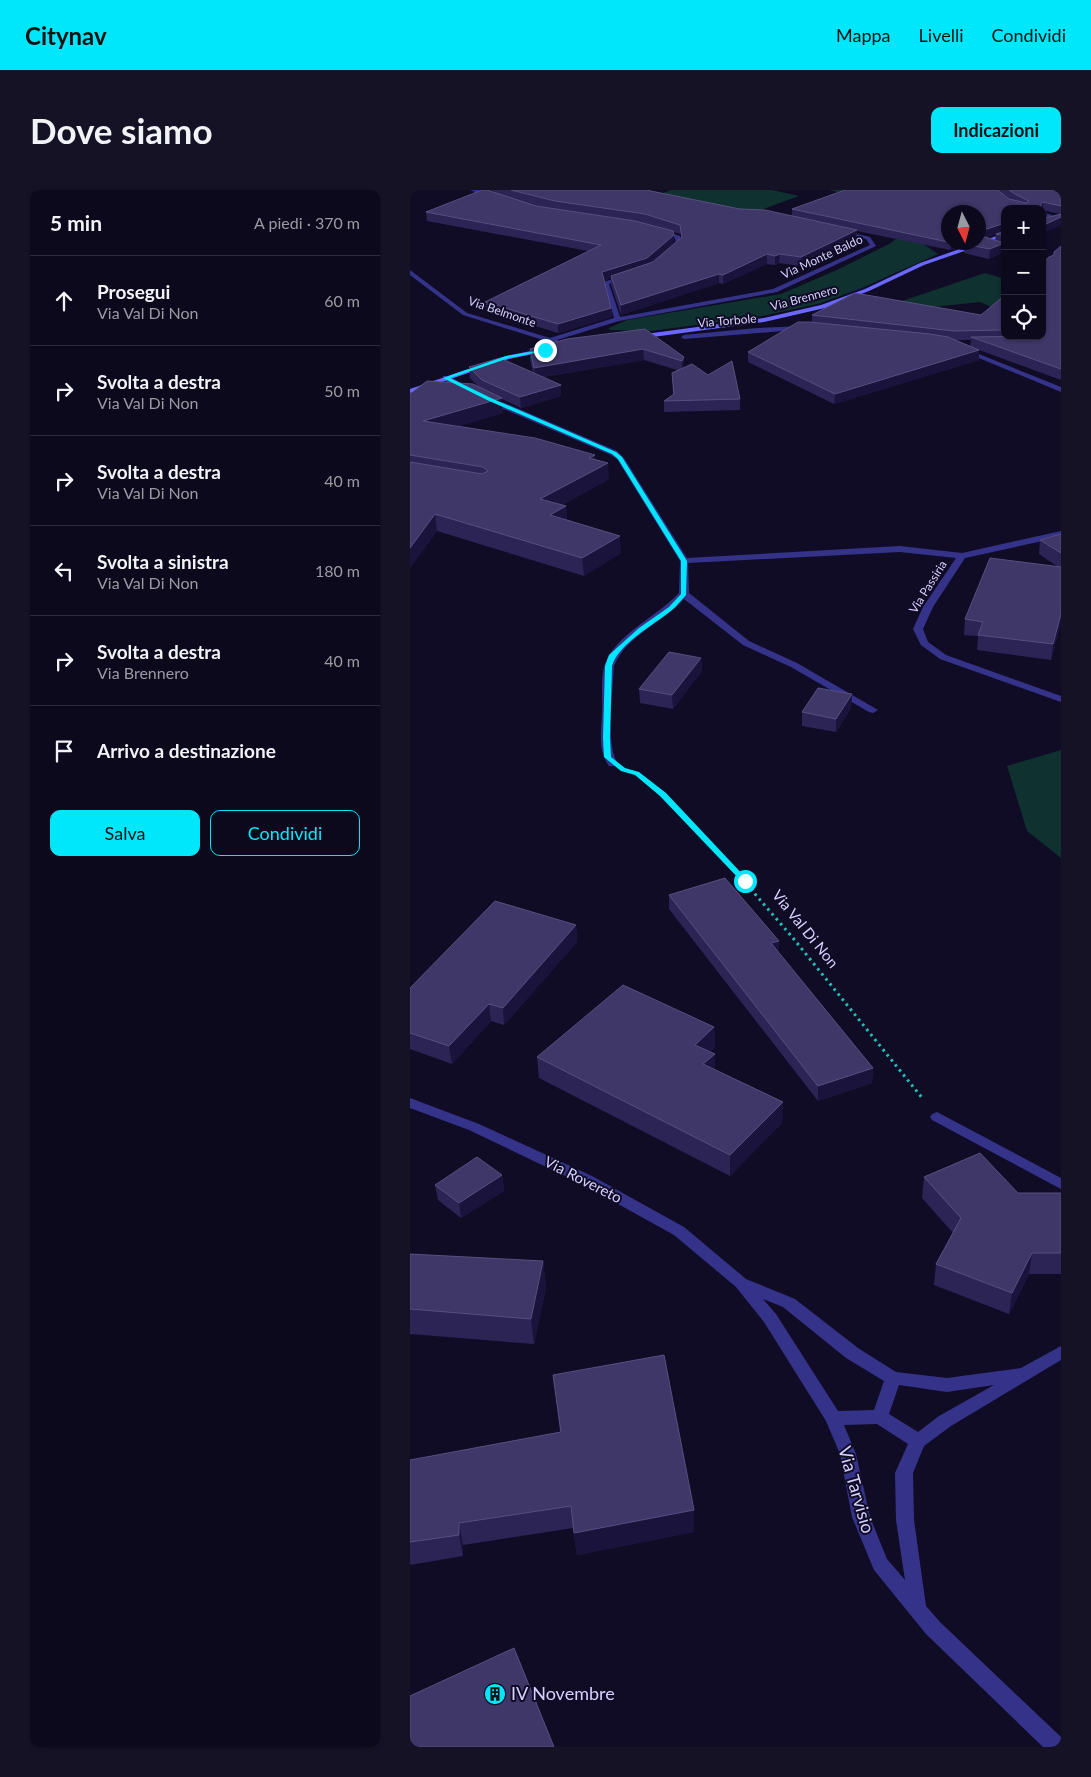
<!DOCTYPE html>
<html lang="it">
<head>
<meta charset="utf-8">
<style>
	body { margin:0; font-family:Lato,sans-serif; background:#151225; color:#f1f3f6 }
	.controls { position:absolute; right:15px; top:15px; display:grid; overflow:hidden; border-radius:10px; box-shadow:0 1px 4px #0004 }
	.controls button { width:45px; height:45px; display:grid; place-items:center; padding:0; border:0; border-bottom:1px solid #2c2a3b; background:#0c091c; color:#f1f3f6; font:25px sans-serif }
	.compass { position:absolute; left:531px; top:15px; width:45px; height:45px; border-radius:50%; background:#0c091c; box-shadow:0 1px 4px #0004; rotate:174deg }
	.stop { position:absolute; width:15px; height:15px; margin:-11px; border:4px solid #00e7fc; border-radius:50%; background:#fff }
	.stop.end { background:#00e7fc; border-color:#fff; box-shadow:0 1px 5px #0008 }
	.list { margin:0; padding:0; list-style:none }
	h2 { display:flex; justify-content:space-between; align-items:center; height:65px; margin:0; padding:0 20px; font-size:21px }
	h2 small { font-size:16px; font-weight:400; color:#9a9aa3 }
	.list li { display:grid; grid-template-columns:32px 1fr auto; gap:15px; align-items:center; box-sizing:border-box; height:90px; padding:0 20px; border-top:1px solid #2c2a3b }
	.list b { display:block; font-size:19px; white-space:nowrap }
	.list p { margin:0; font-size:16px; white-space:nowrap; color:#9a9aa3 }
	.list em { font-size:16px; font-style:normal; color:#9a9aa3 }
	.actions { display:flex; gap:10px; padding:15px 20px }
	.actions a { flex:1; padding:11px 0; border:1px solid #00e7fc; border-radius:10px; text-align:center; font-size:18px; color:#00e7fc }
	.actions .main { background:#00e7fc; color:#111 }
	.icon { flex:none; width:28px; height:28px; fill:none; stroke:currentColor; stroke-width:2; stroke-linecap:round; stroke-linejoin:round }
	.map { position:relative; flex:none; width:651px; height:1557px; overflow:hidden; border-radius:10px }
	header { display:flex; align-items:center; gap:30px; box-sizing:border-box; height:70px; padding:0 25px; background:#00e7fc; color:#111 }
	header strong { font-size:24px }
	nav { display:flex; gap:28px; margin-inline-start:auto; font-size:18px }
	.intro { display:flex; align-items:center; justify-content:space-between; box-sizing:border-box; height:120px; padding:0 30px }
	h1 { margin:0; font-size:35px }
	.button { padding:12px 22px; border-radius:10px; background:#00e7fc; color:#111; font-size:18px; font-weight:700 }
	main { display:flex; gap:30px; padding:0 30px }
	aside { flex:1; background:#0c091c; border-radius:10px; box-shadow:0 1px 4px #0004 }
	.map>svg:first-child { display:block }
	.green { fill:#0f312f }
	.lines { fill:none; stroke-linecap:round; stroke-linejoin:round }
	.path-far1 { stroke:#23c1b5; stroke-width:2.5; stroke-dasharray:2 3; stroke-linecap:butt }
	.path { stroke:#23c1b5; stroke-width:3; stroke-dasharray:2.5 4; stroke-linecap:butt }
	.street { fill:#353389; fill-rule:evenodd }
	.secondary { fill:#6a68ff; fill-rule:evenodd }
	.wall { fill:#2d2456; fill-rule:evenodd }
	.shaded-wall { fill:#1a133b }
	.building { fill:#3f3768; stroke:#574f80 }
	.route { fill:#00e7fc }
	.labels { text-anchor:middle; stroke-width:4; stroke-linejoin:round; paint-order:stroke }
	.far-street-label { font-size:12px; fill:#d6d1ff; stroke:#100c26 }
	.street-label { font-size:15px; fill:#d6d1ff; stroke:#100c26 }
	.near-street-label { font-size:18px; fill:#d6d1ff; stroke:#100c26 }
	.near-poi-label { font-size:18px; fill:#d6d1ff; stroke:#100c26; text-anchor:start }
</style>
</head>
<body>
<header>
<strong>Citynav</strong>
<nav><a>Mappa</a><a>Livelli</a><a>Condividi</a></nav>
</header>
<div class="intro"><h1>Dove siamo</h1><a class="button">Indicazioni</a></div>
<main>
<aside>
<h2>5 min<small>A piedi · 370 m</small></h2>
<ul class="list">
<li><svg class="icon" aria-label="ahead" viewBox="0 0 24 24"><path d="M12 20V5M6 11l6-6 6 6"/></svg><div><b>Prosegui</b><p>Via Val Di Non</p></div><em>60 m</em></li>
<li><svg class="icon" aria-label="right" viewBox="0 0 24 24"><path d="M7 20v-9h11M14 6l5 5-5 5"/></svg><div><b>Svolta a destra</b><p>Via Val Di Non</p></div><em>50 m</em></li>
<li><svg class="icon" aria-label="right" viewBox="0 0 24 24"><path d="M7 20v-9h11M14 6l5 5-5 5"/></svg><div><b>Svolta a destra</b><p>Via Val Di Non</p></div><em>40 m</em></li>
<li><svg class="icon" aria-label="left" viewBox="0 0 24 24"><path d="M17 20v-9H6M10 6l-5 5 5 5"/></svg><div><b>Svolta a sinistra</b><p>Via Val Di Non</p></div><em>180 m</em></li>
<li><svg class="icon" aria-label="right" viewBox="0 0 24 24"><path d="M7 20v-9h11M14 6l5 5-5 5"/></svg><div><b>Svolta a destra</b><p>Via Brennero</p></div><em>40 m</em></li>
<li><svg class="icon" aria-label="arrive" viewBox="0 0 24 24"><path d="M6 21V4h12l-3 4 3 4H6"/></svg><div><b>Arrivo a destinazione</b></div></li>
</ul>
<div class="actions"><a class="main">Salva</a><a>Condividi</a></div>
</aside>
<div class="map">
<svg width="651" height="1557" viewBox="0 0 651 1557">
	<rect width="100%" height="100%" fill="#100c26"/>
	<path class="green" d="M 261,0 L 362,0 L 389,6 L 342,23 L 250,4 Z
		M 419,0 L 484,0 L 507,50 L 528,64 L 452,98 L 408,114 L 347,127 L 241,141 L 200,140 L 199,138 L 217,130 L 371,104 L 429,79 L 479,54 L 496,42 L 468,12 Z
		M 575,83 L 595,89 L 595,123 L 570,112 L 522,117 L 489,112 Z
		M 651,560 L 651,668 L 617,641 L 597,576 Z"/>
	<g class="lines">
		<path class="path-far1" d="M 225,583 C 265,614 300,651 333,690"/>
		<path class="path" d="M 332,689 L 383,748 L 513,909"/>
		<path class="street" d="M 60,0 L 68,0 L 88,8 L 83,9 Z
			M 632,22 L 651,28 L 651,30 L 632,26 Z
			M 247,39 L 270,46 L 272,54 L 262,63 L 258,63 L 258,61 L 266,54 L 265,48 L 247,41 Z
			M 430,40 L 460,47 L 466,56 L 367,102 L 209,131 L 147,150 L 149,152 L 146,154 L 53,125 L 0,85 L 0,80 L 57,123 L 140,148 L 204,128 L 194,92 L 217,84 L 220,86 L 199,94 L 210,127 L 363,99 L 460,55 L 456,49 L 428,43 Z
			M 396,136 L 399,138 L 398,139 L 274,149 L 271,147 L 274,145 L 347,138 Z
			M 554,158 L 651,197 L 651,202 L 552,161 L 551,160 Z
			M 33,186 L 39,186 L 64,200 L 57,202 L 33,190 Z
			M 75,207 L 81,207 L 207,261 L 214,268 L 277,368 L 490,356 L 552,363 L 651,341 L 651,347 L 555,368 L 523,417 L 513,439 L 518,452 L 536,465 L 651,506 L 651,512 L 530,469 L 511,455 L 503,439 L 513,417 L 546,368 L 490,362 L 278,373 L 279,403 L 339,451 L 387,473 L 468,520 L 463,523 L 459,522 L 381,477 L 333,455 L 274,409 C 252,433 217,445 204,476 C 203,500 195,556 208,574 L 207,576 L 199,576 C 188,561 191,543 192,524 C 193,509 190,489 195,474 C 204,446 249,425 269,403 L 270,371 L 207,269 L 201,265 L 75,211 Z
			M 0,908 L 69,934 L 182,986 L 274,1037 L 336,1089 L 385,1109 L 448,1158 L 486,1182 L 537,1188 L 611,1178 L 651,1156 L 651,1170 L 541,1236 L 514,1256 L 503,1283 L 504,1330 L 516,1416 L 530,1432 L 651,1547 L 651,1557 L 633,1557 L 516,1444 L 464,1380 L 442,1327 L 430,1264 L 416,1231 L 354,1132 L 326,1097 L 264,1045 L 172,994 L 59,940 L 0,918 ZM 353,1109 L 373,1117 L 436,1168 L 474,1191 L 464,1220 L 428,1221 L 366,1124 ZM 489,1195 L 537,1202 L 584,1195 L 529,1226 L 508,1242 L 479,1224 ZM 467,1234 L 498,1254 L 485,1283 L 486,1330 L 495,1390 L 477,1369 L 460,1327 L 446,1264 L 434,1235 Z
			M 527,922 L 651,988 L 651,999 L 522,930 L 520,927 L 522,924 Z"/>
		<path class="secondary" d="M 595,43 L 595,47 L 514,75 L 459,101 L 415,118 L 354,132 L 228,149 L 225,147 L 228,145 L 354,128 L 411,115 L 455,99 L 510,73 Z
			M 136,158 L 139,160 L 138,161 L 99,169 L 0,203 L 0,199 L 96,166 Z"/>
	</g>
	<path class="wall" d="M 79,0 L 236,0 L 330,19 L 382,26 L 382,19 L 601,10 L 589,0 L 651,0 L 651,35 L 595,19 L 595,55 L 594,55 L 593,62 L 579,69 L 554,63 L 554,55 L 540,60 L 447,41 L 446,49 L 391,76 L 369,73 L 365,75 L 357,74 L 313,94 L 309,93 L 211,125 L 201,95 L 201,88 L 194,91 L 201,118 L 202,127 L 148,143 L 76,121 L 75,112 L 178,61 L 17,31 L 16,22 L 84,2 L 84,1 ZM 637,21 L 650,24 L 636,28 ZM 538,22 L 568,52 L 538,52 ZM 263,42 L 271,44 L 271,48 L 242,72 L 264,53 ZM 586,44 L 585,50 L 577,47 Z
		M 651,56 L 651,190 L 569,160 L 569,170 L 424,214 L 338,172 L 338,162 L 402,132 L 402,125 L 571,125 L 595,105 L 595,146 L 632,146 L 644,65 ZM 546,150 L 561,150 L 560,156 Z
		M 235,139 L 274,167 L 274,177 L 330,209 L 330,220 L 254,222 L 254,211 L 263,205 L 262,183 L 267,180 L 234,170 L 133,187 L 151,195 L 151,206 L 111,218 L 92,209 L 93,223 L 49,236 L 185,265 L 185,269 L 199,289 L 152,315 L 156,316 L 157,330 L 211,363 L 174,386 L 27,341 L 0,378 L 0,204 L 70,198 L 60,188 L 59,177 L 123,183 L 120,170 L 120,159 Z
		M 651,344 L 651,432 L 641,470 L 567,460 L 568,446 L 554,445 L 555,429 L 648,377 L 629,364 L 630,350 Z
		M 291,468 L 292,481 L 263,519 L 230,513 L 229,499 Z
		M 442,504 L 441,518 L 426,542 L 392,536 L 392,522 Z
		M 259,705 L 369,751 L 368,763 L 463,878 L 462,893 L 408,911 L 259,719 Z
		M 166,735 L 167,752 L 94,835 L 81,831 L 42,874 L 0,859 L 0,798 Z
		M 304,837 L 305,857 L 300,862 L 305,880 L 373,912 L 372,933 L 320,986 L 129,888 L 127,867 Z
		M 92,985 L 94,1001 L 51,1028 L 28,1010 L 25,995 Z
		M 514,987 L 608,1003 L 651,1003 L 651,1084 L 619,1084 L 599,1124 L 524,1095 L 526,1074 L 543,1043 L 512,1008 Z
		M 0,1064 L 133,1071 L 136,1097 L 124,1154 L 0,1144 Z
		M 143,1185 L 284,1320 L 284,1342 L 167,1365 L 163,1338 L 53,1355 L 53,1366 L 0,1375 L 0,1270 L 150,1242 Z"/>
	<path class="shaded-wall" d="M 633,12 L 633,20 L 632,20 L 632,19 L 630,19 L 631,14 Z
		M 637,21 L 636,29 L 632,30 L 632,22 Z
		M 651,27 L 651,35 L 632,44 L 632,36 Z
		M 595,33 L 594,41 L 568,50 L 568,42 Z
		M 447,40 L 446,49 L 391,76 L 391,67 Z
		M 264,45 L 264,53 L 237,76 L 201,86 L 201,88 L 192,91 L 192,82 Z
		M 541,52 L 562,52 L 554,54 L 554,55 L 540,60 Z
		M 594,53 L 593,62 L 579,69 L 580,59 Z
		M 357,64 L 357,74 L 313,94 L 313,85 Z
		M 370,64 L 369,73 L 365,75 L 365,66 Z
		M 309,84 L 309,93 L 211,125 L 211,115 Z
		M 201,118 L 202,127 L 148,143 L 148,134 Z
		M 595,139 L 595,146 L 597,146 L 592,149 L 593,140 Z
		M 233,159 L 234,170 L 125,188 L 124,178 Z
		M 569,160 L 569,170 L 424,214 L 425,204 Z
		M 274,167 L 274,178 L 272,182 L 272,171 Z
		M 151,195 L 151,206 L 111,218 L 110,207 Z
		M 92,208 L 93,223 L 14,247 L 13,231 Z
		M 185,265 L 186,280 L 198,273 L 199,289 L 132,326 L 130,309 L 179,268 Z
		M 156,316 L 157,333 L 140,325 Z
		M 25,324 L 27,341 L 0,378 L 0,358 Z
		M 210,346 L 211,363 L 174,386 L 172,368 Z
		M 651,424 L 651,432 L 641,470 L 643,454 Z
		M 291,468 L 292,481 L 263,519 L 262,505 Z
		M 442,504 L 441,518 L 426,542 L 426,529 Z
		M 166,735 L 167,752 L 94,835 L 93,818 Z
		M 369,751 L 368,765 L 361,753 Z
		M 79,814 L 81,831 L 42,874 L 39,856 Z
		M 304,837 L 305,857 L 286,875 L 285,855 Z
		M 305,864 L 305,885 L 293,874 Z
		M 463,878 L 462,893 L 408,911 L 408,896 Z
		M 373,912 L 372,933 L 320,986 L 320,965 Z
		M 92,985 L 94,1001 L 51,1028 L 49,1013 Z
		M 622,1063 L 619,1084 L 599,1124 L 602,1103 Z
		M 133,1071 L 136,1097 L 124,1154 L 121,1129 Z
		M 284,1320 L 284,1342 L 167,1365 L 164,1343 Z
		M 49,1333 L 53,1355 L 53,1366 L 49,1345 Z"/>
	<path class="building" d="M 72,0 L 77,0 L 126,16 L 225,31 L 263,41 L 264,45 L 237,68 L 192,82 L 201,118 L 148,134 L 75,112 L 191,55 L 16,22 Z
		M 101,0 L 236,0 L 330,19 L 355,20 L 447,40 L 391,67 L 370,64 L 365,66 L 357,64 L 313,85 L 309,84 L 211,115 L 201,86 L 243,72 L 272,47 L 270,35 L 235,24 L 145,11 Z
		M 435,0 L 588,0 L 599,9 L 616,13 L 619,11 L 605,4 L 599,0 L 651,0 L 651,16 L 633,12 L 631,14 L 631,19 L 595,19 L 595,33 L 568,42 L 568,22 L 538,22 L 538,52 L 382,19 Z
		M 651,24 L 651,27 L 632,36 L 632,29 Z
		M 595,41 L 595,46 L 586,44 Z
		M 575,47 L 594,53 L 580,59 L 554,54 L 558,52 L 568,52 L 568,49 Z
		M 651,56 L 651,179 L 561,147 L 632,146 L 632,73 L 639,67 L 644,65 L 644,62 Z
		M 445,103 L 571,125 L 595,105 L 595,139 L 593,140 L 544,141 L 402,125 Z
		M 388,132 L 399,132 L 520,144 L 538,147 L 569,160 L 425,204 L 338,162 Z
		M 235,139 L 274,167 L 272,171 L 233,159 L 124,178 L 120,159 L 157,149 Z
		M 90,168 L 151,195 L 110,207 L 72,190 L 59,177 Z
		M 322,171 L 330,209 L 254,211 L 264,204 L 262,183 L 282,174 L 298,185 Z
		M 17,191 L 63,194 L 92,208 L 13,231 L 125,248 L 185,265 L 179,268 L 198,273 L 130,309 L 156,316 L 140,325 L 210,346 L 172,368 L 25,324 L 0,358 L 0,272 L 72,284 L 78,281 L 73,277 L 0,265 L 0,204 Z
		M 651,344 L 651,363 L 630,350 Z
		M 580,368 L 651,377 L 651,424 L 643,454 L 568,445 L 573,432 L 555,429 Z
		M 259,462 L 291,468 L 262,505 L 229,499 Z
		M 408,498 L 442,504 L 426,529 L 392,522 Z
		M 315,688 L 369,751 L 361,753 L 463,878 L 408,896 L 259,705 Z
		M 85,711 L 166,735 L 93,818 L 79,814 L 39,856 L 0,843 L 0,798 Z
		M 213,795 L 304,837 L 285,855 L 305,864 L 293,874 L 373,912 L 320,965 L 127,867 Z
		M 570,963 L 608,1003 L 651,1003 L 651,1063 L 622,1063 L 602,1103 L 526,1074 L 551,1028 L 514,987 Z
		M 67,967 L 92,985 L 49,1013 L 25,995 Z
		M 0,1064 L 133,1071 L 121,1129 L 0,1119 Z
		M 254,1165 L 284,1320 L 164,1343 L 161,1316 L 49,1333 L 49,1345 L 0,1352 L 0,1270 L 151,1242 L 143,1185 Z
		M 104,1458 L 144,1557 L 0,1557 L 0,1506 Z"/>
	<path class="route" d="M 137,159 L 135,161 L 99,168 L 40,188 L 81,208 L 206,262 L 212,267 L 277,371 L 276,405 C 271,410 267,416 262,420 C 244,435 209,453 202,476 L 200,548 L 201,567 L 215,578 L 229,582 L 256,603 L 337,689 L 337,692 L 332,692 L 250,606 L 225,585 L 211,581 L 194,567 L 193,548 L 195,476 L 199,465 L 229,438 L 259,417 L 271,404 L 271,371 L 208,269 L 202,264 L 77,210 L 33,188 L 96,166 Z"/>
	<defs>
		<g id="building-disc" transform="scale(1.125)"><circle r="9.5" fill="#00e7fc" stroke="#100c26"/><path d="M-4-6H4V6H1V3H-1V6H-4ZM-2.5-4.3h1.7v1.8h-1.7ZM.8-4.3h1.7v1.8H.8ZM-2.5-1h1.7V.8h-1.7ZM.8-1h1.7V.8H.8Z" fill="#111"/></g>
	</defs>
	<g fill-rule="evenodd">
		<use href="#building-disc" x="85" y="1504"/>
	</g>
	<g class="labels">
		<g class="far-street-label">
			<text transform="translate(412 67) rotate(-25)" y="4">Via Monte Baldo</text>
			<text transform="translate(394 108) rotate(-15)" y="4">Via Brennero</text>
			<text transform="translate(92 122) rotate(19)" y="4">Via Belmonte</text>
			<text transform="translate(317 131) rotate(-5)" y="4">Via Torbole</text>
			<text transform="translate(518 397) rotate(-58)" y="4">Via Passiria</text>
		</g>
		<g class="street-label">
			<text transform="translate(395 739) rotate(51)" y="5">Via Val Di Non</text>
			<text transform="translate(173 990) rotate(27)" y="5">Via Rovereto</text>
		</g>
		<g class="near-street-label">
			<text transform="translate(446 1300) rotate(74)" y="6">Via Tarvisio</text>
		</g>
		<g class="near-poi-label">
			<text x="101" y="1510">IV Novembre</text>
		</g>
	</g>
</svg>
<div class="controls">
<button>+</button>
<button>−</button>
<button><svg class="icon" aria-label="locate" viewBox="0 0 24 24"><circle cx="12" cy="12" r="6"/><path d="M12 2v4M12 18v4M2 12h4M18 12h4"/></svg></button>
</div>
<svg class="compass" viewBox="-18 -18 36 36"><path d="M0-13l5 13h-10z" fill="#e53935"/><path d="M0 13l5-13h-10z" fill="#9a9aa3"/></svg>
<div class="stop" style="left:335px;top:691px"></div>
<div class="stop end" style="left:135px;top:160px"></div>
</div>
</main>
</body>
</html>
